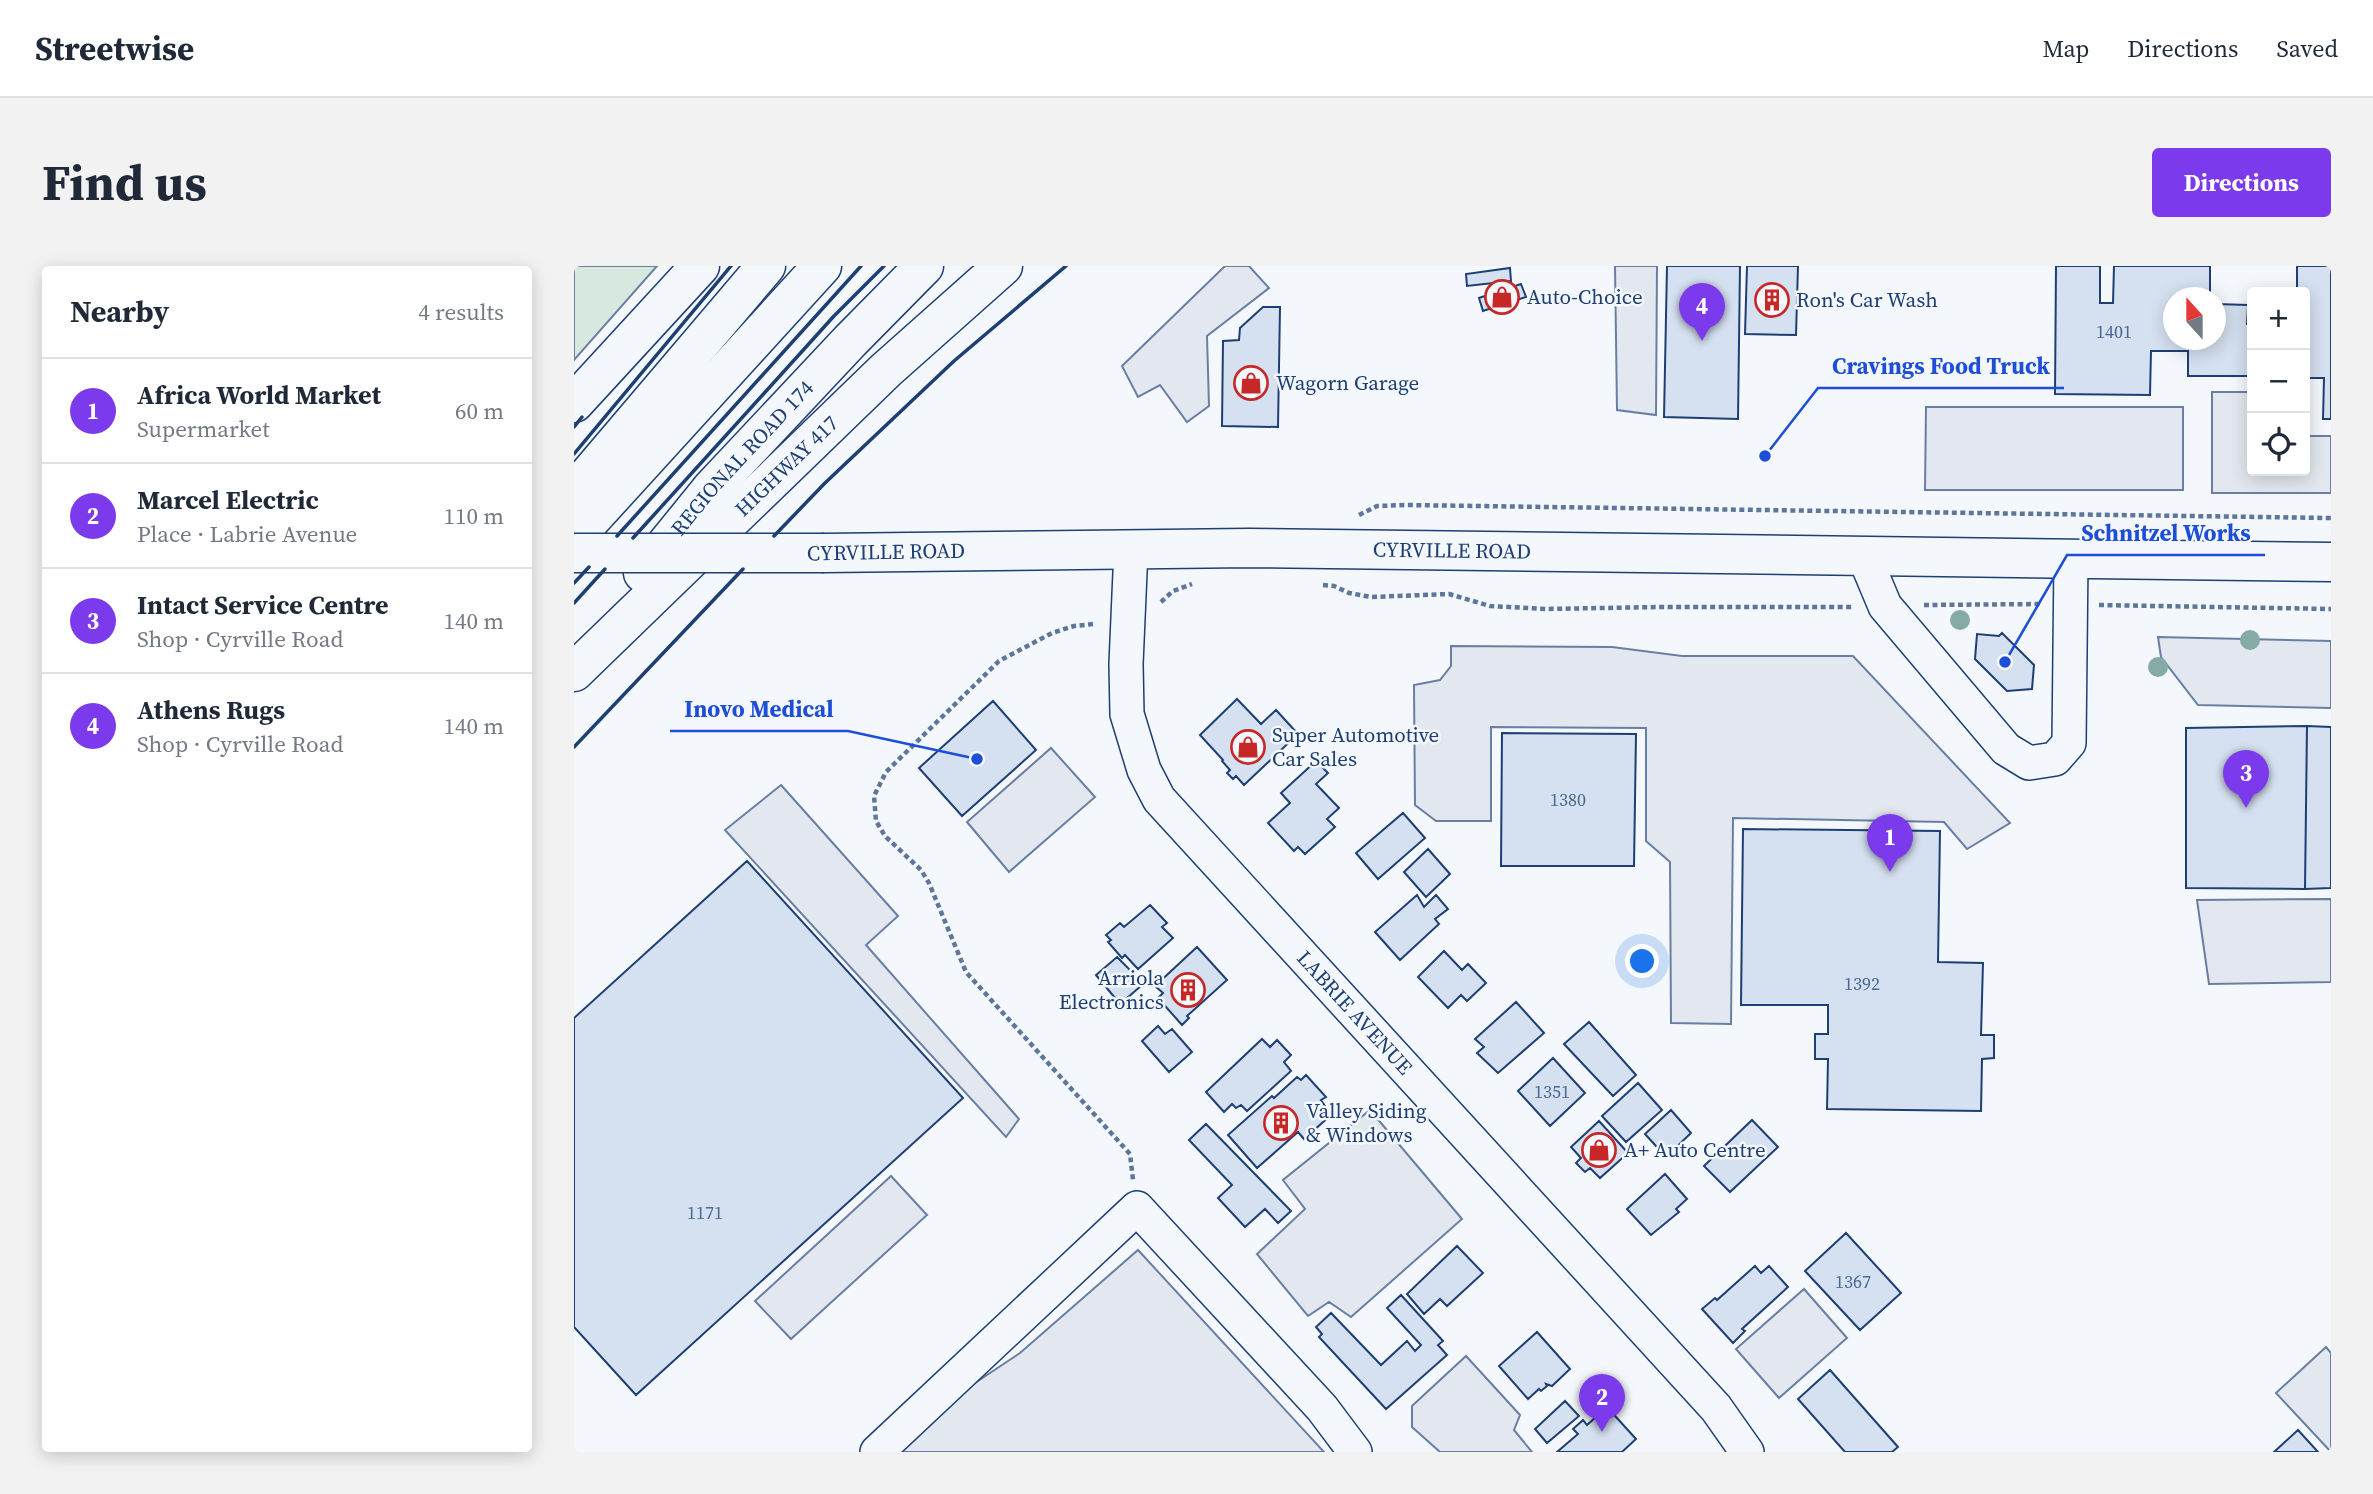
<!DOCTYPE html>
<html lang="en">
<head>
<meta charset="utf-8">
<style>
	body { margin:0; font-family:"Source Serif 4",serif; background:#f2f2f3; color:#1f2937 }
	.controls { position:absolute; right:21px; top:21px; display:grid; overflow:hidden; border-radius:7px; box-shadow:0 4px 18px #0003 }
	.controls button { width:63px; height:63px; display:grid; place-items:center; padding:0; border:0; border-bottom:2px solid #e0e1e3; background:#fff; color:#1f2937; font:35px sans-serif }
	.compass { position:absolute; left:1589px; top:21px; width:63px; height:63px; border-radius:50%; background:#fff; box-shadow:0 4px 18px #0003; rotate:339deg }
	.you { position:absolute; left:1069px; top:696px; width:24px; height:24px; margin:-18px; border:5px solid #fff; border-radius:50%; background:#1a73e8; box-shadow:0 0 0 10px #1a73e833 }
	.badge { display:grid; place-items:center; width:46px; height:46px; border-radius:50%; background:#7c3aed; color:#fff; font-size:23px; font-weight:700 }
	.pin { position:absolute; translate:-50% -58px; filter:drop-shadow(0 2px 4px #0008) }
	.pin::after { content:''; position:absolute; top:37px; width:24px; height:21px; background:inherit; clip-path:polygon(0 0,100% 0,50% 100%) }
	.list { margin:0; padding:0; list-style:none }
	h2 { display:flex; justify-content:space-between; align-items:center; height:91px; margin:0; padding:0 28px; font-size:30px }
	h2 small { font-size:23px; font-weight:400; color:#747a83 }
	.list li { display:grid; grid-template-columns:46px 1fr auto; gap:21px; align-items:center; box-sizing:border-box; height:105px; padding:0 28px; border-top:2px solid #e0e1e3 }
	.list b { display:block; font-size:26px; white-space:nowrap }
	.list p { margin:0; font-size:23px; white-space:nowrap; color:#747a83 }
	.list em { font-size:23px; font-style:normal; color:#747a83 }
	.icon { flex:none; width:38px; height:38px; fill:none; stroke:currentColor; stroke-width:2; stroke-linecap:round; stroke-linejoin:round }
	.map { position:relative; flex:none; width:1757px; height:1186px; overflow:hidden; border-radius:7px }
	header { display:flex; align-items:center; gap:42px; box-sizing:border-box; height:98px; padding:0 35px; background:#fff; border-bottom:2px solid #e0e1e3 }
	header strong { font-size:33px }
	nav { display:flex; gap:38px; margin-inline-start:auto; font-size:24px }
	.intro { display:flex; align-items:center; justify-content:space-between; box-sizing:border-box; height:168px; padding:0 42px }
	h1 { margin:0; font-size:49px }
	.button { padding:18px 32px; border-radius:7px; background:#7c3aed; color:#fff; font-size:24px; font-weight:700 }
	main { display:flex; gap:42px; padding:0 42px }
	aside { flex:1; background:#fff; border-radius:7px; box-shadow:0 4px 18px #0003 }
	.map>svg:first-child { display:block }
	.green { fill:#d7e8df; stroke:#687fa3; stroke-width:2 }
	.parking { fill:#e3e8f0; stroke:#687fa3; stroke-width:2 }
	.building { fill:#d5e0f0; stroke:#1d3f73; stroke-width:2 }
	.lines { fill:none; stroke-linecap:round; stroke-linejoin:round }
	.minor-casing { stroke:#1d3f73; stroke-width:36 }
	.major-casing { stroke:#1d3f73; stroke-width:41 }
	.highway-casing { stroke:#1d3f73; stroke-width:41 }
	.path { stroke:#5e769c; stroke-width:4.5; stroke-dasharray:5 3.5; stroke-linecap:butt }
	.minor { stroke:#f4f7fb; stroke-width:33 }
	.major { stroke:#f4f7fb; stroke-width:38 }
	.highway { stroke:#f4f7fb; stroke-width:38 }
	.major-bridge-casing { stroke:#1d3f73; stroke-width:41; stroke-linecap:butt }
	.major-bridge { stroke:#f4f7fb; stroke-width:38 }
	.wall { stroke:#1d3f73; stroke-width:3.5 }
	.tree { fill:#86aba6 }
	.labels { text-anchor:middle; stroke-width:5; stroke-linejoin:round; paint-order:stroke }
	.number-label { font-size:18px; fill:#4b6792 }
	.poi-label { font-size:21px; fill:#1d3f73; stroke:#f4f7fb; text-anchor:start }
	.street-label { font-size:21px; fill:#1d3f73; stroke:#f4f7fb }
	.leader { fill:none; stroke:#1d4ed8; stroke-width:2.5 }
	.callout-dot { fill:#1d4ed8; stroke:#f4f7fb; stroke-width:2.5 }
	.callout-label { font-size:23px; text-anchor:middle; font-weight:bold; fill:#1d4ed8; stroke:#f4f7fb; stroke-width:5; stroke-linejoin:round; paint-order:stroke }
</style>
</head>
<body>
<header>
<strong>Streetwise</strong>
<nav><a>Map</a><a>Directions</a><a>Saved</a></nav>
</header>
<div class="intro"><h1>Find us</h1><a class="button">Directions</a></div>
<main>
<aside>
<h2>Nearby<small>4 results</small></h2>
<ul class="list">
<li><span class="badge">1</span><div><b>Africa World Market</b><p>Supermarket</p></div><em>60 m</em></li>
<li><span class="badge">2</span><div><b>Marcel Electric</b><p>Place · Labrie Avenue</p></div><em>110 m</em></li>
<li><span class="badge">3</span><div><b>Intact Service Centre</b><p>Shop · Cyrville Road</p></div><em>140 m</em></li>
<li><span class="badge">4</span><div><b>Athens Rugs</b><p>Shop · Cyrville Road</p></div><em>140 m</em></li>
</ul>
</aside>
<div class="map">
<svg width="1757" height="1186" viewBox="0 0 1757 1186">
	<rect width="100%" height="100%" fill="#f4f7fb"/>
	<path class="green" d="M 0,0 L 83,0 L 0,94 Z"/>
	<path class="parking" d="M 651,0 L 675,0 L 695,22 L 633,70 L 635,140 L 613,156 L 586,119 L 564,131 L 548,100 Z
		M 1041,0 L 1083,0 L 1082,149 L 1043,144 Z
		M 1638,126 L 1678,126 L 1678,205 L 1731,205 L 1732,126 L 1732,170 L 1757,170 L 1757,227 L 1638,227 Z
		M 1352,141 L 1609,141 L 1609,224 L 1351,224 Z
		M 1584,371 L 1757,375 L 1757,442 L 1624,439 L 1587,391 Z
		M 877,380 L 1038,381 L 1108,390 L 1279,390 L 1436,557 L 1393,583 L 1370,556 L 1159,552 L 1157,758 L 1097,757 L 1096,596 L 1072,575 L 1072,462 L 917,461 L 917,555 L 862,555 L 841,539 L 840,419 L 866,414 L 877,400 Z
		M 477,482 L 521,531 L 435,606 L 393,556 Z
		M 207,519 L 324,650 L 292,679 L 445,853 L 432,871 L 151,564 Z
		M 1757,633 L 1757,716 L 1635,718 L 1623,634 Z
		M 796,844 L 888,953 L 777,1051 L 755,1036 L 734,1050 L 683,988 L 731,943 L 709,914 Z
		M 317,910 L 353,949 L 217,1073 L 181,1035 Z
		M 564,984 L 750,1186 L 326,1186 L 392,1123 L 446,1087 Z
		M 1230,1023 L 1273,1072 L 1205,1132 L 1162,1083 Z
		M 1752,1081 L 1757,1087 L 1757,1186 L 1702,1127 Z
		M 892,1090 L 946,1149 L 940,1164 L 958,1186 L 866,1186 L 838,1161 L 838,1140 Z"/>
	<path class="building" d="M 1093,0 L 1166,0 L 1164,153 L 1090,151 Z
		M 1173,0 L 1224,0 L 1222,69 L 1171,68 Z
		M 1482,0 L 1526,0 L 1526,37 L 1539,37 L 1540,0 L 1636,0 L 1636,32 L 1600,32 L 1600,74 L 1642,74 L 1642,38 L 1674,39 L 1673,58 L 1678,58 L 1678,110 L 1614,110 L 1614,85 L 1577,85 L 1576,129 L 1481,128 Z
		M 1723,0 L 1757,0 L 1757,153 L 1749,153 L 1750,112 L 1731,112 L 1731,26 L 1723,26 Z
		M 936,2 L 937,15 L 893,20 L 892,8 Z
		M 947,18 L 952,31 L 909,45 L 905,32 Z
		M 689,41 L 706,41 L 704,161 L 648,160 L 649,75 L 665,74 L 666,62 Z
		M 1428,367 L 1460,399 L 1458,423 L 1433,425 L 1401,393 L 1403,368 L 1425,370 Z
		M 663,433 L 687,458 L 702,444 L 724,468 L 670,519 L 662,510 L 659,513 L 653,507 L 656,504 L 648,495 L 649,494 L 626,469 Z
		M 419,435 L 462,484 L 388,550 L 345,502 Z
		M 1733,460 L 1757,461 L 1757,622 L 1731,623 Z
		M 1733,460 L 1731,623 L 1612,622 L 1612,462 Z
		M 928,467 L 1062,468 L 1060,600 L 927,600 Z
		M 742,495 L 754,507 L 742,518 L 765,542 L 753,553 L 761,561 L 731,588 L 724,581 L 720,585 L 694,557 L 716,537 L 707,527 Z
		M 829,547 L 851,572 L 804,613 L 782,587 Z
		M 1169,563 L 1366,565 L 1364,696 L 1409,697 L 1407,769 L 1420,769 L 1420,792 L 1408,793 L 1407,845 L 1253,843 L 1254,793 L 1241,793 L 1241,768 L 1254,768 L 1254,739 L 1167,739 Z
		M 854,583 L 876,608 L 852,631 L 830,606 Z
		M 173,595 L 389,832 L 62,1129 L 0,1061 L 0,752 Z
		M 843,629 L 850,641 L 862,629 L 874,643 L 861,653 L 865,658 L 826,694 L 801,666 Z
		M 576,639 L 593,657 L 588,661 L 599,672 L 564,703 L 551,689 L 548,692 L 534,676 L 537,674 L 532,669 L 546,657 L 550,661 Z
		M 623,681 L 653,714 L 613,750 L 615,752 L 608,759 L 584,732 L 589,727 L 581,720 Z
		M 870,685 L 888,704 L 894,698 L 912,717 L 893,735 L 887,729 L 874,742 L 844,711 Z
		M 543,691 L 566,714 L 563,716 L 567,720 L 546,738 L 522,709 Z
		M 942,736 L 970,767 L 924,807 L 903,787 L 910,781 L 901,773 Z
		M 1015,756 L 1062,809 L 1039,830 L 990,778 Z
		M 584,760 L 591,768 L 598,763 L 618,786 L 595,806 L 568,775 Z
		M 688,773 L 696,781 L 703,774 L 717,789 L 710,796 L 717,805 L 673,845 L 667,839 L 662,842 L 658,838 L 650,846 L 632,826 Z
		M 979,792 L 1011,827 L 976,860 L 944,825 Z
		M 732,809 L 752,831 L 747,834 L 757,849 L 730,873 L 724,866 L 683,902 L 654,869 L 698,830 L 700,832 L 723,811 L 727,814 Z
		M 1064,817 L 1088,844 L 1052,876 L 1028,850 Z
		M 1097,844 L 1117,867 L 1092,891 L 1071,868 Z
		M 1178,854 L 1204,881 L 1156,926 L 1130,900 Z
		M 1025,855 L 1054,887 L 1026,912 L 1016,902 L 1011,906 L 1002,897 L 1007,892 L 997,881 Z
		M 632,858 L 717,945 L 704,957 L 691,943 L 671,961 L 644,932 L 658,919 L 615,874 Z
		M 1091,908 L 1113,933 L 1102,943 L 1105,946 L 1077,969 L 1053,943 Z
		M 1272,967 L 1327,1027 L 1286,1064 L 1231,1005 Z
		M 883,980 L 909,1007 L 873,1040 L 866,1033 L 850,1048 L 833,1028 Z
		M 1181,1000 L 1187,1007 L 1195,1000 L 1214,1021 L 1168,1063 L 1171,1065 L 1159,1077 L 1128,1043 L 1141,1032 L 1143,1034 Z
		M 827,1029 L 869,1075 L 864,1079 L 873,1089 L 812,1143 L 745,1071 L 748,1068 L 742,1061 L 757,1047 L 807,1099 L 833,1075 L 841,1085 L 847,1079 L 813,1042 Z
		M 963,1066 L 996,1103 L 978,1120 L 972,1118 L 973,1120 L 967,1125 L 965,1123 L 954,1133 L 925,1100 Z
		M 1256,1104 L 1324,1181 L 1318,1186 L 1271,1186 L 1224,1133 Z
		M 991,1135 L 1005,1150 L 973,1177 L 961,1163 Z
		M 1033,1141 L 1062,1173 L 1048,1186 L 983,1186 L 1004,1168 L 999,1163 L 1009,1154 L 1013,1159 Z
		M 1724,1164 L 1744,1186 L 1700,1186 Z"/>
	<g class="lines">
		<g class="minor-casing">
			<g id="minor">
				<path id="s1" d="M 557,283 L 552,398 L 553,448 L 570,504 L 585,533 L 1142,1142 L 1173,1186"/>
				<path d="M 1290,290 L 1311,340 L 1432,483 L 1455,497 L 1481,493 L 1495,477 L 1497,293"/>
				<path d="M 303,1186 L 563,942 L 748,1142 L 781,1186"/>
			</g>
		</g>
		<g class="major-casing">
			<g id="major">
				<path id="s2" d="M 250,287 L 675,282 L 1757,296"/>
			</g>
		</g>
		<g class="highway-casing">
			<g id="highway">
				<path d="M 0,137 L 126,0"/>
				<path d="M 0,226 L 192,0"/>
				<path d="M 0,272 L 248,0"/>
				<path id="s3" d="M 69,307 L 138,222 L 276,75 L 350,0"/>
				<path id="s4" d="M 0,406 L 312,104 L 429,0"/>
			</g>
		</g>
		<path class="path" d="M 785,249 L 803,240 L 832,239 L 1757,252
			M 749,319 L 760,320 L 775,327 L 797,331 L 875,328 L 916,340 L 972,343 L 1084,341 L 1278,341
			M 587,336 L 599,325 L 618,318
			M 1350,339 L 1467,338
			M 1525,339 L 1757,343
			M 519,358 L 500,360 L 478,367 L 425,395 L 312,506 L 300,530 L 302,555 L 311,570 L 347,604 L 355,617 L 392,706 L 556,888 L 559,914"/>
		<use href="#minor" class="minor"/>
		<use href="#major" class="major"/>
		<use href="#highway" class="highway"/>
		<g class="major-bridge-casing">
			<path id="major-bridge" d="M 0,287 L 250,287"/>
		</g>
		<use href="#major-bridge" class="major-bridge"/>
		<path class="wall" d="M 0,161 L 8,151
			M 0,188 L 157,0
			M 43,270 L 287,0
			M 200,270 L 251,217 L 380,95 L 492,0
			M 59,272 L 260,50 L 310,0
			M 0,317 L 15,301
			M 0,337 L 31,303
			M 0,481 L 169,303"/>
	</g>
	<g class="tree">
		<circle cx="1386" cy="354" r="10"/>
		<circle cx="1676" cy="374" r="10"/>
		<circle cx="1584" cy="401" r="10"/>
	</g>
	<defs>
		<g id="shop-ring" transform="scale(1.75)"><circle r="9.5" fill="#f4f7fb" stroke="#c62828" stroke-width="1.5"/><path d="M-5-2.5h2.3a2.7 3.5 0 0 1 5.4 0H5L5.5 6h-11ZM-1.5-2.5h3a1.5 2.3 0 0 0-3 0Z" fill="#c62828"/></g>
		<g id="building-ring" transform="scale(1.75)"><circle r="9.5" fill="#f4f7fb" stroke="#c62828" stroke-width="1.5"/><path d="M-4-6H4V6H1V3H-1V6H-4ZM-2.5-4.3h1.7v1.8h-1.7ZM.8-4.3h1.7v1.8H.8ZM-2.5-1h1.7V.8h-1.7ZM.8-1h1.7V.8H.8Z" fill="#c62828"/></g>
	</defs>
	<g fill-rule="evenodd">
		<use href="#shop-ring" x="928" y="31"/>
		<use href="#building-ring" x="1198" y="34"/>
		<use href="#shop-ring" x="677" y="117"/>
		<use href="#shop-ring" x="674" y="481"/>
		<use href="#building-ring" x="614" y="724"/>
		<use href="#building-ring" x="707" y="857"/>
		<use href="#shop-ring" x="1025" y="884"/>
	</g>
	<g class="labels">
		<g class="number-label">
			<text x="1540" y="72">1401</text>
			<text x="994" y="540">1380</text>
			<text x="1288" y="724">1392</text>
			<text x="978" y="832">1351</text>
			<text x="131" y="953">1171</text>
			<text x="1279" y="1022">1367</text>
		</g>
		<g class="poi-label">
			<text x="953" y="38">Auto-Choice</text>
			<text x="1222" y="41">Ron's Car Wash</text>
			<text x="702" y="124">Wagorn Garage</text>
			<text x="698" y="476">Super Automotive<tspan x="698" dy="24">Car Sales</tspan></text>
			<text x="590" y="719" text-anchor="end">Arriola<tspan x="590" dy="24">Electronics</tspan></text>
			<text x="732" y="852">Valley Siding<tspan x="732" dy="24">&amp; Windows</tspan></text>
			<text x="1050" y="891">A+ Auto Centre</text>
		</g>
		<g class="street-label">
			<text dy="7" stroke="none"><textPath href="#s3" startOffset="152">REGIONAL ROAD 174</textPath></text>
			<text dy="7" stroke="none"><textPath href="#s4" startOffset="296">HIGHWAY 417</textPath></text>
			<text dy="7" stroke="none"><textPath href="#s2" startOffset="628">CYRVILLE ROAD</textPath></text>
			<text transform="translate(312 286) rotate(-1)" y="7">CYRVILLE ROAD</text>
			<text dy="7" stroke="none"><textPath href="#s1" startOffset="546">LABRIE AVENUE</textPath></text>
		</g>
	</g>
	<path class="leader" d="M1191 190L1244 122H1490M1431 396L1493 289H1691M403 493L274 465H96"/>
	<g class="callout-dot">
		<circle cx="1191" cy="190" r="7"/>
		<circle cx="1431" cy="396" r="7"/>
		<circle cx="403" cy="493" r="7"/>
	</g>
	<g class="callout-label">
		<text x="1367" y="108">Cravings Food Truck</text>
		<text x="1592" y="275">Schnitzel Works</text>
		<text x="185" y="451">Inovo Medical</text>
	</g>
</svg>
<div class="controls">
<button>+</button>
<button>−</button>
<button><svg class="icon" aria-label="locate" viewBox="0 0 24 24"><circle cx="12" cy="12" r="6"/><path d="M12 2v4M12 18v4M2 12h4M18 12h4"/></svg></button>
</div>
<svg class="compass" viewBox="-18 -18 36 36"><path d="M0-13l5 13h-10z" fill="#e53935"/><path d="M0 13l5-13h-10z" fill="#747a83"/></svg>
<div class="you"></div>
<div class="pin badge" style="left:1316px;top:606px">1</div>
<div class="pin badge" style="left:1028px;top:1166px">2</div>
<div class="pin badge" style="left:1672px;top:542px">3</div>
<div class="pin badge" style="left:1128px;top:75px">4</div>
</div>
</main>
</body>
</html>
